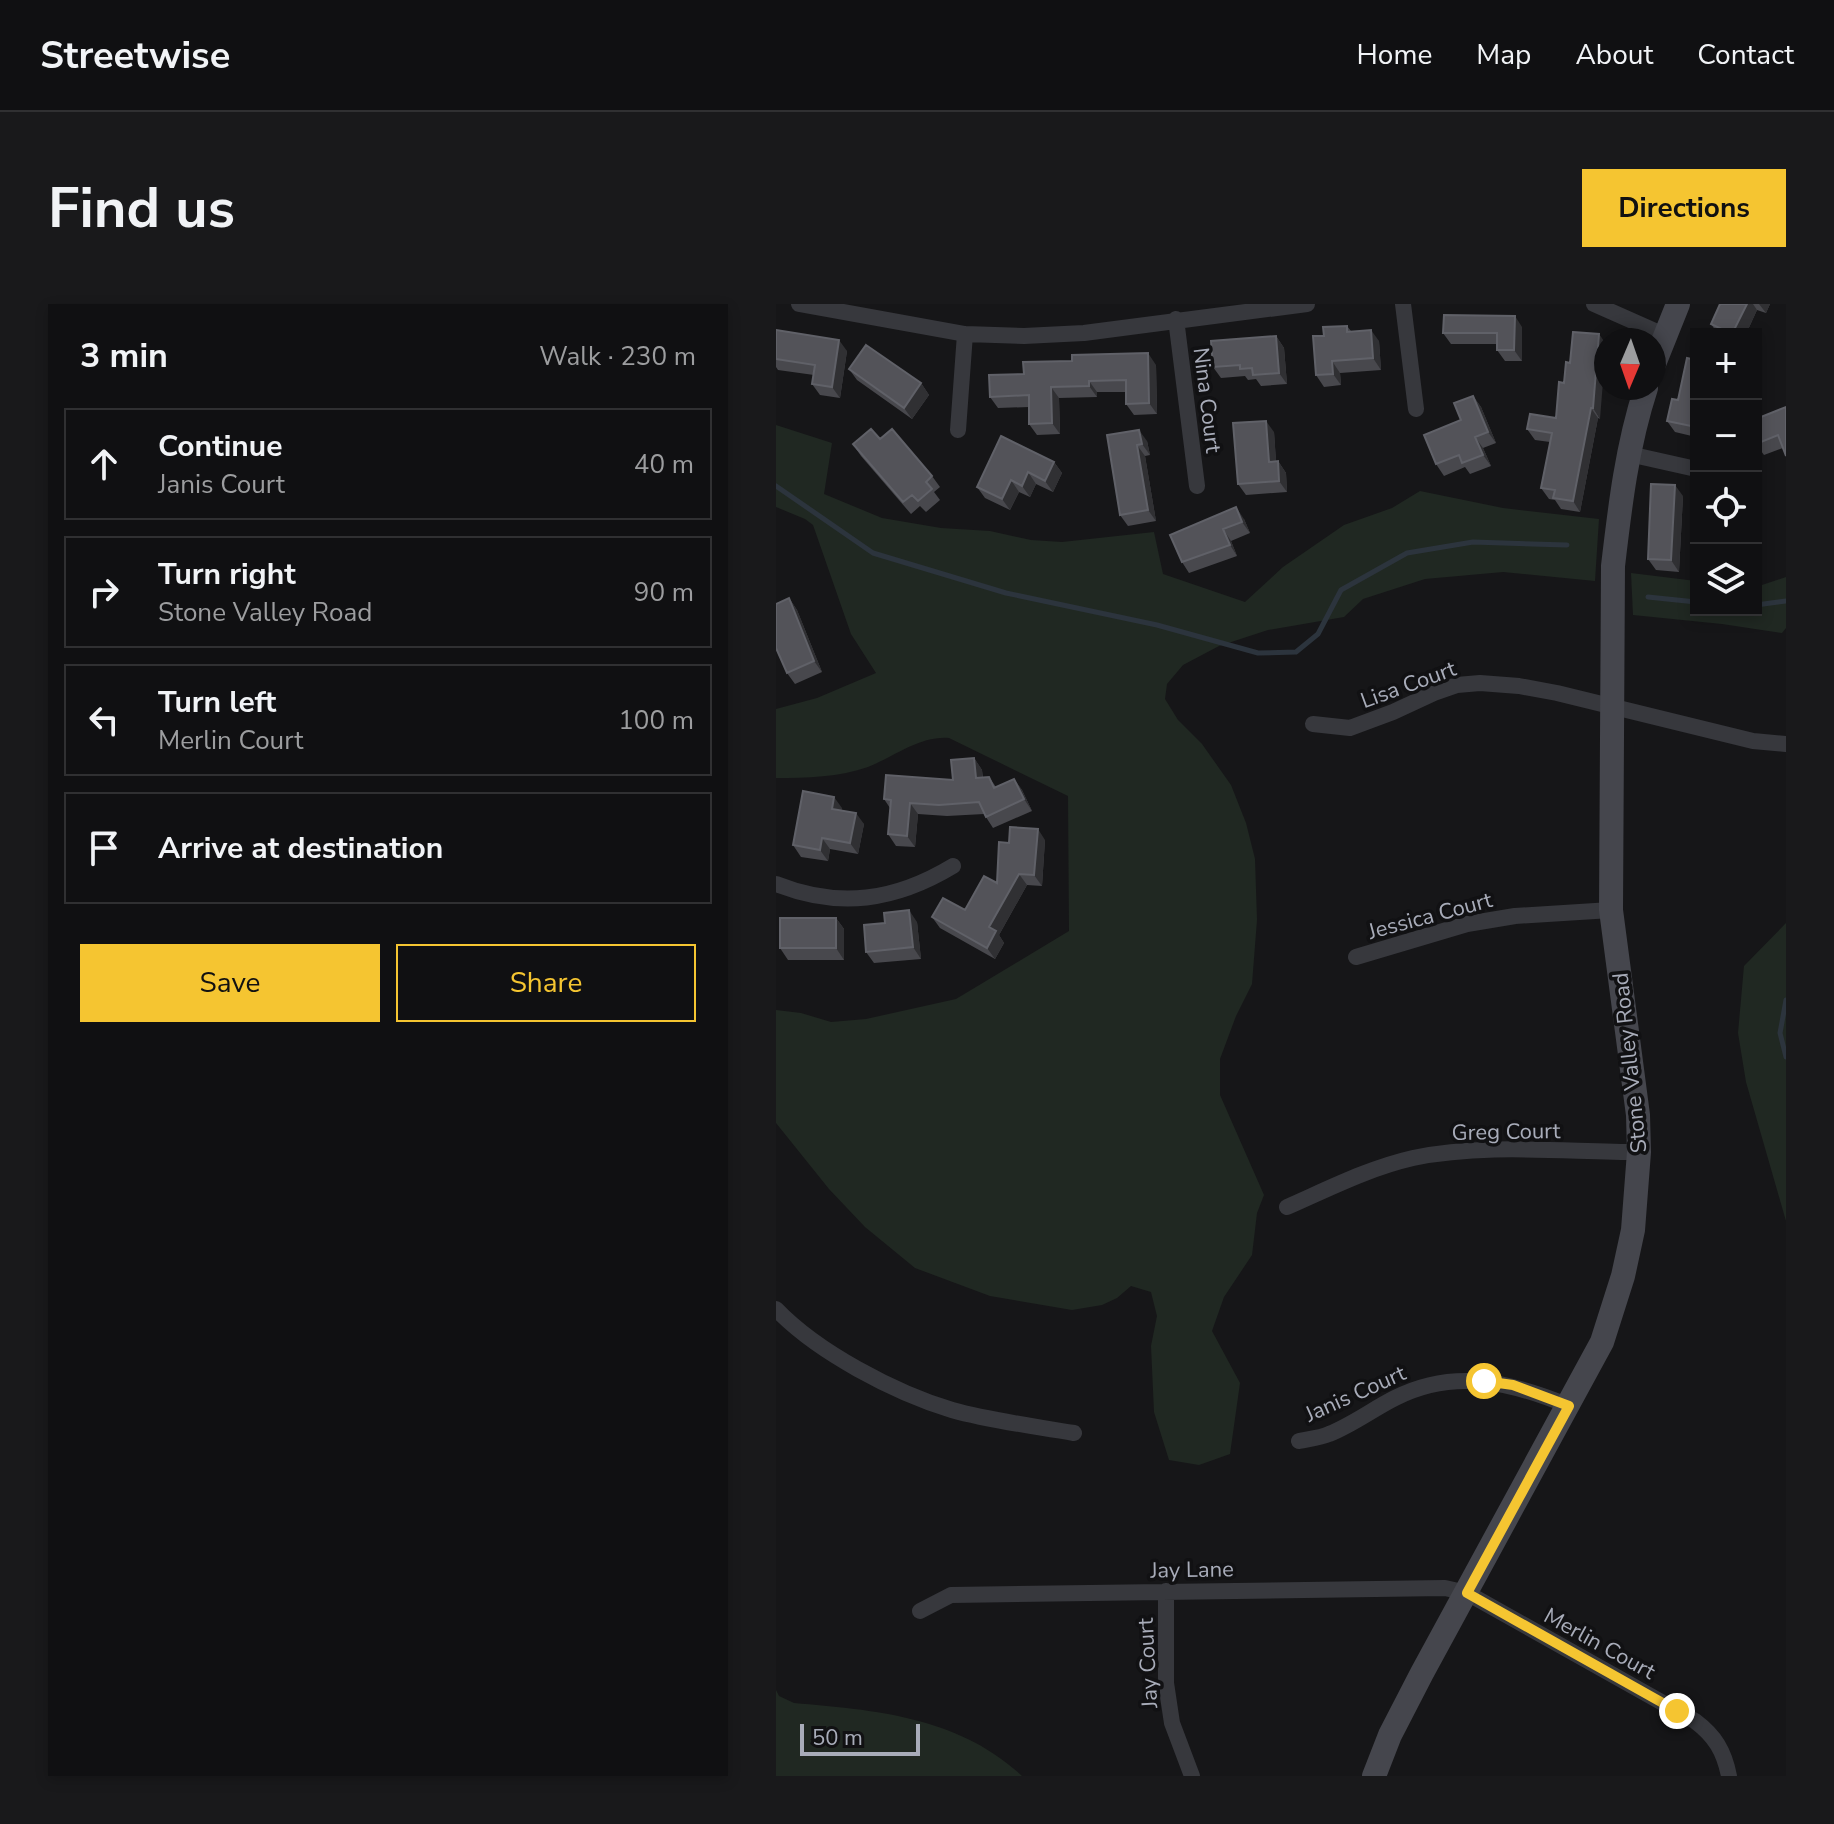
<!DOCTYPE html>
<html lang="en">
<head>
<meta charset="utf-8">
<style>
	body { margin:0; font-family:"Nunito Sans",sans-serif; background:#19191b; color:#f1f3f6 }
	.controls { position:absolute; right:24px; top:24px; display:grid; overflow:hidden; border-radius:0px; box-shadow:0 4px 12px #0003 }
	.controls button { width:72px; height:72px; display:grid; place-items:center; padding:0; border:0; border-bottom:2px solid #303032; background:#101012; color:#f1f3f6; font:40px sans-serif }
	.compass { position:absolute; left:818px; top:24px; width:72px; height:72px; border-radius:50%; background:#101012; box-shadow:0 4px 12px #0003; rotate:182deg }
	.scale { position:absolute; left:24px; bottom:20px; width:120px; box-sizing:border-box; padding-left:8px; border:4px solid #a8acb9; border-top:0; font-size:22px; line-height:28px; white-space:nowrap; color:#a8acb9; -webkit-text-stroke:6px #111113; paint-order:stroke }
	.stop { position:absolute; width:24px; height:24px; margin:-18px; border:6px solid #f5c531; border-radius:50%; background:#fff }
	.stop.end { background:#f5c531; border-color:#fff; box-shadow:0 2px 8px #0008 }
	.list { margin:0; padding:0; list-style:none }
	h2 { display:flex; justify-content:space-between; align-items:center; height:104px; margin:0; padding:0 32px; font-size:34px }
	h2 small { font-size:26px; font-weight:400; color:#9c9d9f }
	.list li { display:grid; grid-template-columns:52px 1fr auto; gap:24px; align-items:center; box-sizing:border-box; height:112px; margin:0 16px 16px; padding:0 16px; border:2px solid #303032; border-radius:0px }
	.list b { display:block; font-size:30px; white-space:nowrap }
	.list p { margin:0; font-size:26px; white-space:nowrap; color:#9c9d9f }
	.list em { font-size:26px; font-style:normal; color:#9c9d9f }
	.actions { display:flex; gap:16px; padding:24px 32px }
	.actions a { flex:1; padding:18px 0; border:2px solid #f5c531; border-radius:0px; text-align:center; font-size:28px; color:#f5c531 }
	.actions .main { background:#f5c531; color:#111 }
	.icon { flex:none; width:44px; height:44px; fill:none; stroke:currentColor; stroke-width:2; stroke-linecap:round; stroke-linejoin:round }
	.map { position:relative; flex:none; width:1010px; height:1472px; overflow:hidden; border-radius:0px }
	header { display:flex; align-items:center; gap:48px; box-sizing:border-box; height:112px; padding:0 40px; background:#101012; border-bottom:2px solid #303032 }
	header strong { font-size:38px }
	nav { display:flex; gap:44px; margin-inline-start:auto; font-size:28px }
	.intro { display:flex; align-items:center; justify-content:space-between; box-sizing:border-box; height:192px; padding:0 48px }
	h1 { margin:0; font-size:56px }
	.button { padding:20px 36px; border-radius:0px; background:#f5c531; color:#111; font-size:28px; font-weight:700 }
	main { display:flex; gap:48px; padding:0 48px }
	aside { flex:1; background:#101012; border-radius:0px; box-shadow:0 4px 12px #0003 }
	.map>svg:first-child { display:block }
	.green { fill:#202822 }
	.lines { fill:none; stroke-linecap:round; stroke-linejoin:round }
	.stream { stroke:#2c343d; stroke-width:5 }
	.street { stroke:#37383d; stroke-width:16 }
	.secondary { stroke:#45464d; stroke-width:24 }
	.wall { fill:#48484d }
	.shaded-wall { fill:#303033 }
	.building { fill:#535359; stroke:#606168; stroke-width:2 }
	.route { stroke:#f5c531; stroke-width:10 }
	.labels { text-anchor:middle; stroke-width:7; stroke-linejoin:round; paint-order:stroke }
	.street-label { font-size:22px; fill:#a8acb9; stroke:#111113 }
</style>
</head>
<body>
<header>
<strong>Streetwise</strong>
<nav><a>Home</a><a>Map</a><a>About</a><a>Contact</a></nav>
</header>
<div class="intro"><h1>Find us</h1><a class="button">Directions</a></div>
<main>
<aside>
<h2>3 min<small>Walk · 230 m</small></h2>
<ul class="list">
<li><svg class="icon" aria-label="ahead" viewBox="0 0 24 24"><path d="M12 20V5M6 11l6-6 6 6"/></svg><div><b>Continue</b><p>Janis Court</p></div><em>40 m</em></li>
<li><svg class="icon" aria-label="right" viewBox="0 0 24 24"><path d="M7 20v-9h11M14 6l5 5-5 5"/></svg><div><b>Turn right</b><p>Stone Valley Road</p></div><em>90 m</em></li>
<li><svg class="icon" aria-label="left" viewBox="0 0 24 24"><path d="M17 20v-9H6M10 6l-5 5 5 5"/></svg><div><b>Turn left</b><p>Merlin Court</p></div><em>100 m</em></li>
<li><svg class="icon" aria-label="arrive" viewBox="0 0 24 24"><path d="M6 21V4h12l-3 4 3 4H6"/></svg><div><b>Arrive at destination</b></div></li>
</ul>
<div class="actions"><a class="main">Save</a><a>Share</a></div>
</aside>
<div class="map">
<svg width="1010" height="1472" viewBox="0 0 1010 1472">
	<rect width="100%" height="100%" fill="#161618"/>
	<path class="green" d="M 0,121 L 56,139 L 48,190 L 106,214 L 165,224 L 214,227 L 255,236 L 286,238 L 378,228 L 387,270 L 469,298 L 507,263 L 568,221 L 616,204 L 644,187 L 727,204 L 823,215 L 819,277 L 727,268 L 649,275 L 587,295 L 568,313 L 492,326 L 443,342 L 407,361 L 391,380 L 389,395 L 402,416 L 426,440 L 455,481 L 470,519 L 479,555 L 481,616 L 476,680 L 460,712 L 444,755 L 444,791 L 488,891 L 481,909 L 476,951 L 448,993 L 436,1027 L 464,1079 L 454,1150 L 423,1161 L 393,1156 L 378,1108 L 375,1042 L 381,1012 L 375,988 L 355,982 L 341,994 L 326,1001 L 296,1006 L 214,992 L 139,964 L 89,923 L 53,885 L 0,819 L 0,706 L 25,709 L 55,718 L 90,715 L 180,695 L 293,627 L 292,492 L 173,434 C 143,432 120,452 92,463 C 64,473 30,474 0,474 L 0,405 L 41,394 L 100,369 L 75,330 L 37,221 L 29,215 L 0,203 Z
		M 855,269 L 920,277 L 920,306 L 980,306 L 980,283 L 1010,273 L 1010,324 L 1006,329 L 946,320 L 857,311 Z
		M 1010,619 L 1010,917 L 970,778 L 962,729 L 968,662 Z
		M 0,1386 L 3,1392 L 18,1399 C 100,1406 183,1413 246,1472 L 0,1472 Z"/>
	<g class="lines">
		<path class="stream" d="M 0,182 L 97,249 L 230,289 L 381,321 L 482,349 L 520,348 L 542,330 L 565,286 L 631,249 L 697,238 L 791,241
			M 872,293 L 920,298
			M 980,301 L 1010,297
			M 1010,696 L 1004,729 L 1010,753"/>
		<path class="street" d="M 23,0 L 189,30 L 248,32 L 308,29 L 531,0
			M 627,0 L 640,105
			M 818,0 L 888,31
			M 400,15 L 421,182
			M 182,126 L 189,30
			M 853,150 L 920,165
			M 537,420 L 574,424 L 617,408 L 658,389 L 681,381 L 704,379 L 743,382 L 781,389 L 977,437 L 1010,440
			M 0,580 C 63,605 119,597 177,562
			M 580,653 L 691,620 L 739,612 L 835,606
			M 511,903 C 552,885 593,864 637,854 C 710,839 789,848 863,848
			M 0,1005 C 41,1048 119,1089 176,1106 C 215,1117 258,1122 298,1129
			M 523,1137 C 532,1135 544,1134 553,1130 C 576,1121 597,1105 619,1094 C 678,1064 735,1078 793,1102
			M 390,1287 L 390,1379 L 396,1419 L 416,1472
			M 144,1307 L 175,1291 L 669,1284 L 691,1289 L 919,1417 C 939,1432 948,1447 953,1472"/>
		<path class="secondary" d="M 878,60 L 902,0
			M 598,1472 L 614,1431 L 646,1369 L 826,1038 L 847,972 L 857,926 L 863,848 L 862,811 L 835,606 L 837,262 C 844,202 851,142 870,84"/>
	</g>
	<path class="wall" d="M 944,0 L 994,0 L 990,9 L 981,6 L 970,30 L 942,30 L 935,20 Z
		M 571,22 L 575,27 L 603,37 L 605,66 L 564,69 L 565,81 L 548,83 L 540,71 L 548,32 Z
		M 746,23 L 746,57 L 729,57 L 721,46 L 721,40 L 675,40 L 667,29 Z
		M 0,26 L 71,47 L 64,94 L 44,91 L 36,80 L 38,71 L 2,66 L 0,63 Z
		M 500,32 L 508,44 L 511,80 L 485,82 L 480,75 L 472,76 L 469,72 L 445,74 L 437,63 Z
		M 920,56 L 920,133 L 899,128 L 891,117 Z
		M 794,59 L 824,115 L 822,114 L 804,208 L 785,205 L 779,196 L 773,195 L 765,184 L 774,138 L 759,136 L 751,125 L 780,114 Z
		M 380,61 L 381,110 L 358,111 L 350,100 L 350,88 L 321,88 L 321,93 L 283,94 L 284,130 L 261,131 L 253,120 L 253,103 L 222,104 L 214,93 L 248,70 Z
		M 73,65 L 145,79 L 153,91 L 136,115 L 81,76 Z
		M 697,92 L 705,103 L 720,139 L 707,144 L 715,162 L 694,170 L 689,163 L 668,172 L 660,160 Z
		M 1010,103 L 1007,144 L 988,151 L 980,140 Z
		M 498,128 L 500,158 L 502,157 L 510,169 L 511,188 L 470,191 L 462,180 Z
		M 331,131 L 371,137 L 374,151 L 369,152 L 380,217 L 352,222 L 344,211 Z
		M 104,135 L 156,172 L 164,183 L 158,188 L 164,196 L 150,208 L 144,202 L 135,210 L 85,152 L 77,140 Z
		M 278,158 L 286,169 L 277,188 L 260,180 L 254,193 L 243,188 L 234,206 L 209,194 L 201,183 Z
		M 907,192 L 903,268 L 880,266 L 872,255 Z
		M 468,215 L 474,229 L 455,237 L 461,252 L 413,269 L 406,258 L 394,231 Z
		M 13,294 L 21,306 L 46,368 L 19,380 L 11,369 Z
		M 198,454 L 206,466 L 207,474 L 213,473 L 220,483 L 238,475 L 246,486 L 256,507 L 217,524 L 208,510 L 171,512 L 142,510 L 139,543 L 120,542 L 112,530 L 114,504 L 108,495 L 177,476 Z
		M 66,504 L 65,506 L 88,520 L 82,550 L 54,545 L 52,557 L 25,553 L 17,541 Z
		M 269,536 L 266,582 L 251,581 L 223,631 L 228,639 L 219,655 L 164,624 L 156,613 L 189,606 L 221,579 L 233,539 Z
		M 60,614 L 68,625 L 68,656 L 12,656 L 4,644 Z
		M 141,618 L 145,655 L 98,659 L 90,648 Z"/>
	<path class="shaded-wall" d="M 971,0 L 977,0 L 981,6 L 970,30 L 956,30 Z
		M 983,0 L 994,0 L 990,9 Z
		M 739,12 L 746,23 L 746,57 L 738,46 Z
		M 595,26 L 603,37 L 605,66 L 597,54 Z
		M 823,30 L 830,40 L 824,115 L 817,104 Z
		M 500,32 L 508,44 L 511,80 L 503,69 Z
		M 63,36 L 71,47 L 64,94 L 56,83 Z
		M 372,49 L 380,61 L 381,110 L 373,99 Z
		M 556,57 L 564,69 L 565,81 L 557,70 Z
		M 313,77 L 321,88 L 321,93 L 313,82 Z
		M 145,79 L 153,91 L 136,115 L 128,104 Z
		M 275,83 L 283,94 L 284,130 L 276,119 Z
		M 697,92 L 705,103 L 720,139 L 712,128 Z
		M 815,104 L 822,114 L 804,208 L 797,197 Z
		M 490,117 L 498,128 L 501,170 L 493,158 Z
		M 363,126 L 371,137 L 374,151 L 366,140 Z
		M 699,133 L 707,144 L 715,162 L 707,151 Z
		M 361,141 L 369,152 L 380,217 L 372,206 Z
		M 502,157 L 510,169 L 511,188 L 503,177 Z
		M 278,158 L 286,169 L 277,188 L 269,177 Z
		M 252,168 L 260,180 L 254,193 L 246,182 Z
		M 235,176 L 243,188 L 234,206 L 226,195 Z
		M 899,181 L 907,192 L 903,268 L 895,256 Z
		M 460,203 L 468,215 L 474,229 L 466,218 Z
		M 447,225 L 455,237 L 461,252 L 454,241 Z
		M 13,294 L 21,306 L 46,368 L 38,357 Z
		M 198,454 L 206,466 L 207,486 L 200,474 Z
		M 238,475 L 246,486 L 256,507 L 248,495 Z
		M 58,493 L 66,504 L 64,516 L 56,505 Z
		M 134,499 L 142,510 L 139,543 L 131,532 Z
		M 80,509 L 88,520 L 82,550 L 74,539 Z
		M 262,525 L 269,536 L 266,582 L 258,571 Z
		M 46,534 L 54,545 L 52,557 L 44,546 Z
		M 243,570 L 251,581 L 223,631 L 228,639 L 219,655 L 211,644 L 213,623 Z
		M 133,606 L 141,618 L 145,655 L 137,643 Z
		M 60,614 L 68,625 L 68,656 L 60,644 Z"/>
	<path class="building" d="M 944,0 L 971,0 L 956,30 L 935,20 Z
		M 668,11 L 739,12 L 738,46 L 721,46 L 721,29 L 667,29 Z
		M 571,22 L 571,28 L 595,26 L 597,54 L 556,57 L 557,70 L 540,71 L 537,32 L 548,32 L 547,23 Z
		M 0,26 L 63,36 L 56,83 L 36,80 L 39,61 L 0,55 Z
		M 797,28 L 823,30 L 817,104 L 815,104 L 797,197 L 777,194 L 779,186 L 765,184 L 776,129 L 751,125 L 754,110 L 780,114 L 783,78 L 788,79 L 790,58 L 794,59 Z
		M 500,32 L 503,69 L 477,71 L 476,64 L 464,65 L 464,61 L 437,63 L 435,37 Z
		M 90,41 L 145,79 L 128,104 L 73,65 Z
		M 372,49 L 373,99 L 350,100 L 350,76 L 313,77 L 313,82 L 275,83 L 276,119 L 253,120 L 253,91 L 214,93 L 213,71 L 248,70 L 247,58 L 296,57 L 296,51 Z
		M 911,54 L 920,56 L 920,123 L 891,117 L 896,95 L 902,96 Z
		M 697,92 L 712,128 L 699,133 L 707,151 L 686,159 L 683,151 L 660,160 L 648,131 L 685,116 L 678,99 Z
		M 1010,103 L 1010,152 L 1002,131 L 980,140 L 980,115 Z
		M 490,117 L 493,158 L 502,157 L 503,177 L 462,180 L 457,119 Z
		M 95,125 L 104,135 L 116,125 L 156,172 L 150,178 L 156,185 L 142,197 L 136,191 L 127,198 L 77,140 Z
		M 363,126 L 366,140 L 361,141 L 372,206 L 344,211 L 331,131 Z
		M 225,132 L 278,158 L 269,177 L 252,168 L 246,182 L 235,176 L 226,195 L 201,183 Z
		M 875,180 L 899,181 L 895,256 L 872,255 Z
		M 460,203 L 466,218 L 447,225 L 454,241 L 406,258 L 394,231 Z
		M 13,294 L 38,357 L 11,369 L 0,344 L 0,300 Z
		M 198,454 L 200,474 L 213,473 L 218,484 L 238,475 L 248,495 L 210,513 L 203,498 L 163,501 L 134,499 L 131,532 L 112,530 L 115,496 L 108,495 L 110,471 L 177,476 L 175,456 Z
		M 27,487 L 58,493 L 56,505 L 80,509 L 74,539 L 46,534 L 44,546 L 17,541 Z
		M 234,523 L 262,525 L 258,571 L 243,570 L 213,623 L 220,627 L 211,644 L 156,613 L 167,594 L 189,606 L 208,572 L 221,579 L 223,538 L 233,539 Z
		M 133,606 L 137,643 L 90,648 L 88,621 L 109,619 L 108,609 Z
		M 4,614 L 60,614 L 60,644 L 4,644 Z"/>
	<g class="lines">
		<path class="route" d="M 708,1077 L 737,1081 L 793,1102 L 691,1289 L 901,1407"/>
	</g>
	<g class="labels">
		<g class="street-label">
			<text transform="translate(432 96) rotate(83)" y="8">Nina Court</text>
			<text transform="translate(632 380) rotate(-20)" y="8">Lisa Court</text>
			<text transform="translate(654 611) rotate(-15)" y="8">Jessica Court</text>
			<text transform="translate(853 759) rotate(-96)" y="8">Stone Valley Road</text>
			<text transform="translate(730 827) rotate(-1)" y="8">Greg Court</text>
			<text transform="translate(579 1089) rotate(-24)" y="8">Janis Court</text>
			<text transform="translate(416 1265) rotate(-1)" y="8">Jay Lane</text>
			<text transform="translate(824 1339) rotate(29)" y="8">Merlin Court</text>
			<text transform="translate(371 1359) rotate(-93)" y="8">Jay Court</text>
		</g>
	</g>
</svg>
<div class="controls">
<button>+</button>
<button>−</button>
<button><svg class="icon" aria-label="locate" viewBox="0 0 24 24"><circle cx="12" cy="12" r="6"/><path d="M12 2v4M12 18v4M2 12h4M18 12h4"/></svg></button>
<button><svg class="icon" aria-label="layers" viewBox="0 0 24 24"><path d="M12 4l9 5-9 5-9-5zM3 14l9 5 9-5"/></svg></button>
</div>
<svg class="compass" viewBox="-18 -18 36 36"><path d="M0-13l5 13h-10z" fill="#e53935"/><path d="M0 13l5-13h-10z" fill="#9c9d9f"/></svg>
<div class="scale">50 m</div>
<div class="stop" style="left:708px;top:1077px"></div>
<div class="stop end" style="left:901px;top:1407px"></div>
</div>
</main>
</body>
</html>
